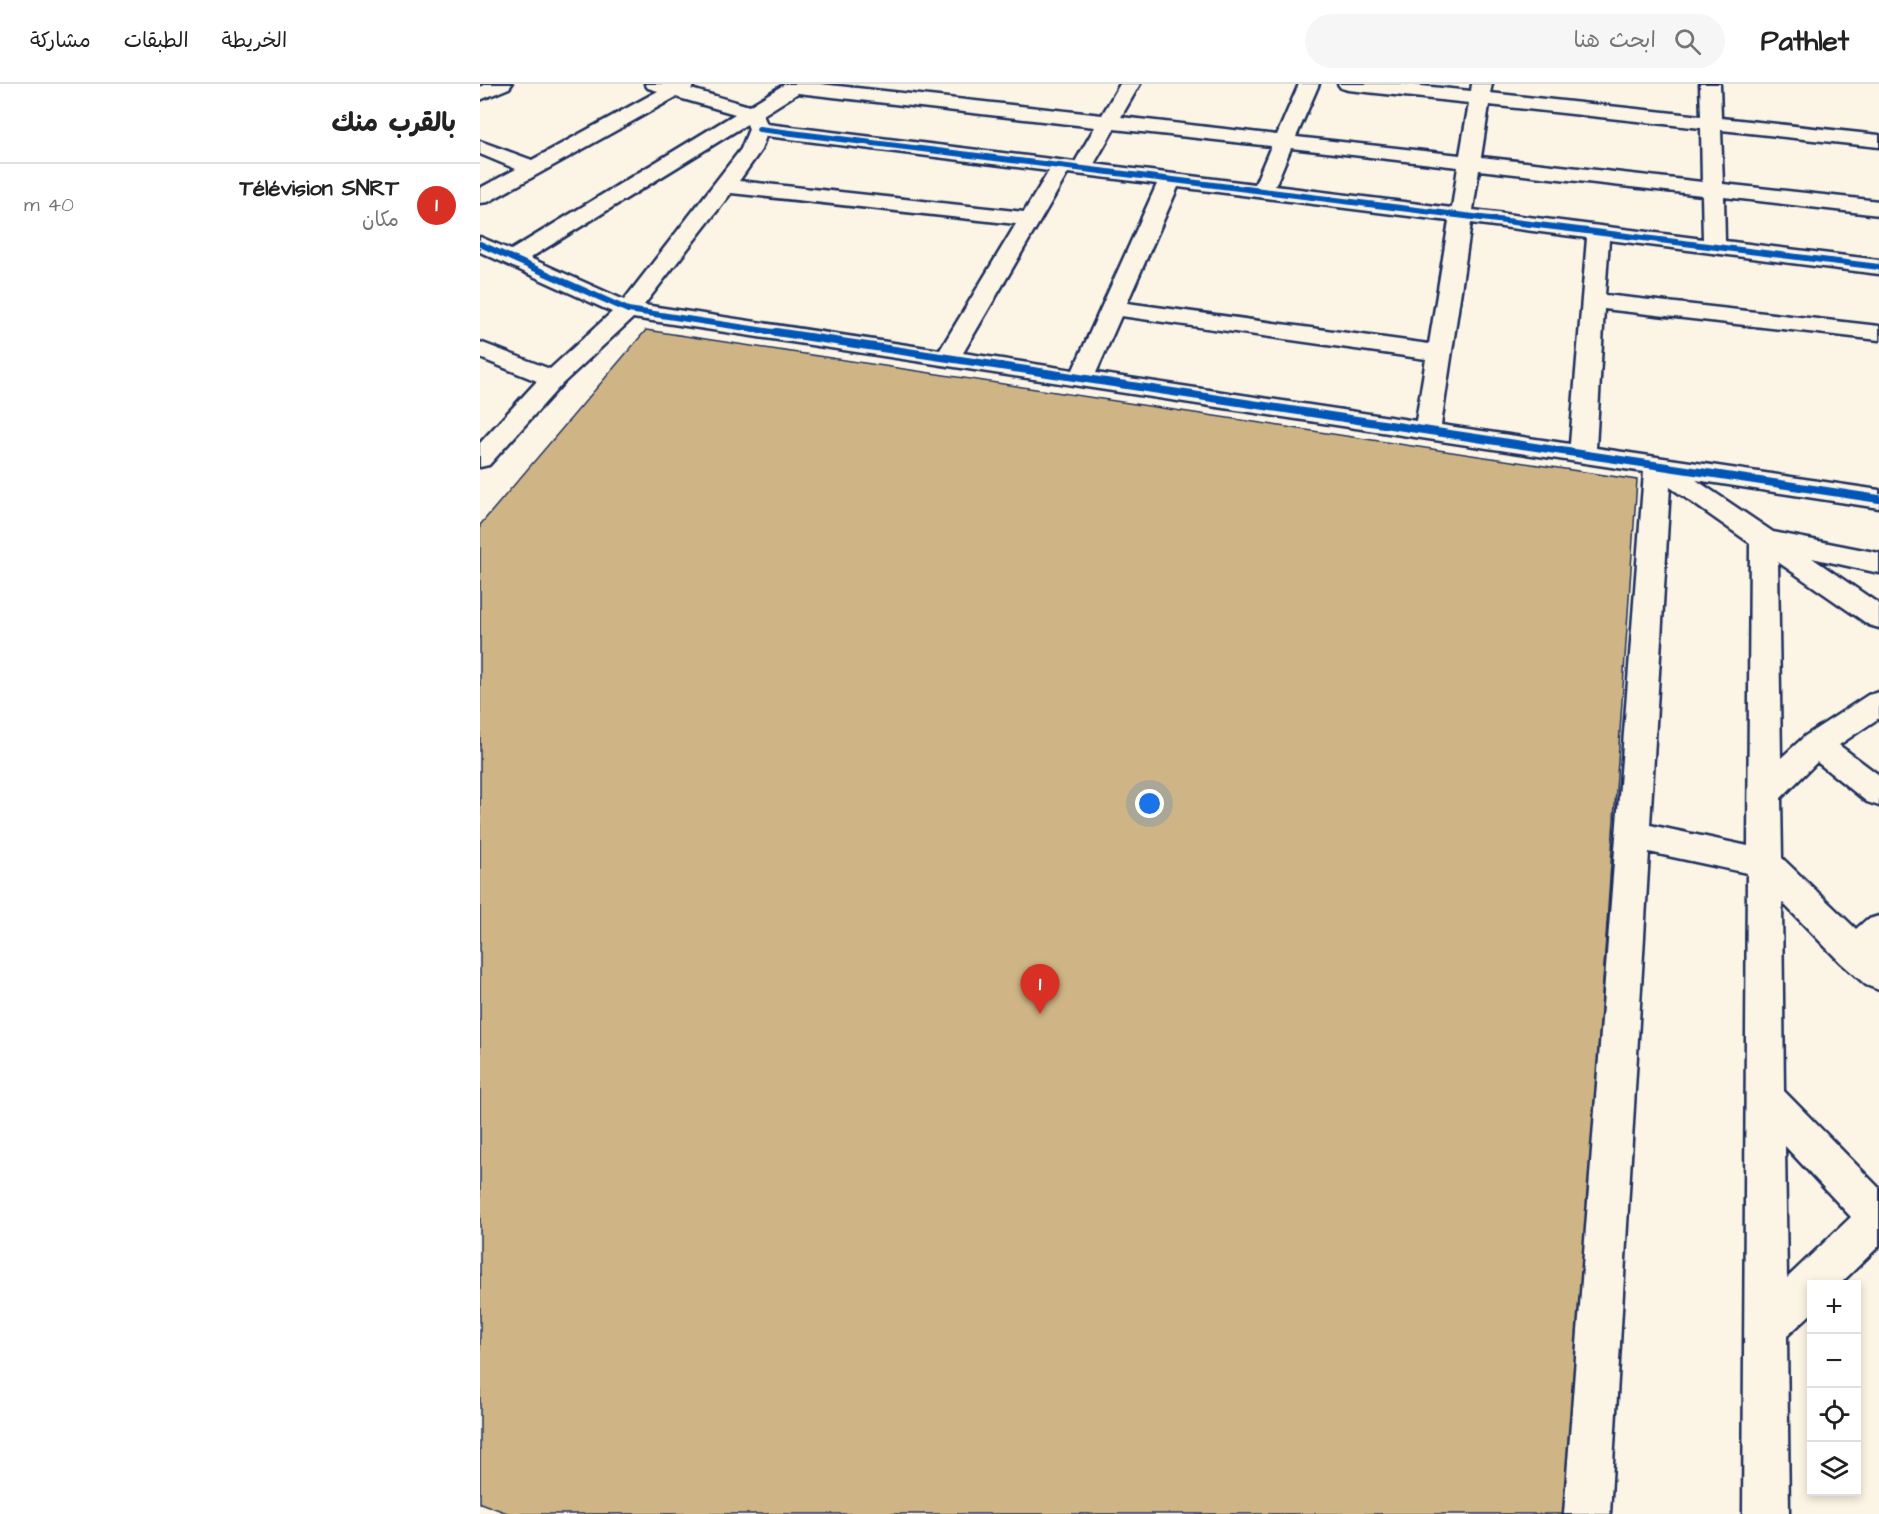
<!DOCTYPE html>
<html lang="ar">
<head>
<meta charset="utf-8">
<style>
	body { margin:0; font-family:"Architects Daughter","Playpen Sans Arabic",sans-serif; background:#f6f6f6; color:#222; direction:rtl }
	.controls { position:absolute; right:18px; bottom:18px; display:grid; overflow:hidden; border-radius:0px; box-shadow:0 3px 9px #0003 }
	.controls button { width:54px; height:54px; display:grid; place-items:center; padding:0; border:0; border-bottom:2px solid #e0e0e0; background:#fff; color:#222; font:30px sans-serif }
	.you { position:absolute; left:670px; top:720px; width:21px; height:21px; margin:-15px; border:4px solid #fff; border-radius:50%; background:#1a73e8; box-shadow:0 0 0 9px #1a73e833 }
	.badge { display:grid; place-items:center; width:39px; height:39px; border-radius:50%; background:#d93025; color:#fff; font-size:20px; font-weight:700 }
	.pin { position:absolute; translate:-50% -50px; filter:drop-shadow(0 2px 3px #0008) }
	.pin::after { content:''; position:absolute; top:32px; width:21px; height:18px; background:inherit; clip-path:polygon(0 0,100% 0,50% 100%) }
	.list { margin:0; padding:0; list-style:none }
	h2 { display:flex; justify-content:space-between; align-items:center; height:78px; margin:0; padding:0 24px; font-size:26px }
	h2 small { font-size:20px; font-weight:400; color:#767676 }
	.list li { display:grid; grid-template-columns:39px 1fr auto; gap:18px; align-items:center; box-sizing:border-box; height:84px; padding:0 24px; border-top:2px solid #e0e0e0 }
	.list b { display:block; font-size:22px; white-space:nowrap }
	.list p { margin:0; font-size:20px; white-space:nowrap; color:#767676 }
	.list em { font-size:20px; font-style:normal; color:#767676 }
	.icon { flex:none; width:33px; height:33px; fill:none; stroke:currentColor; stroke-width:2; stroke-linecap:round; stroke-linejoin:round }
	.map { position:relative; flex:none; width:1399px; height:1430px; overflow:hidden; direction:ltr }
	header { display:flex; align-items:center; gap:36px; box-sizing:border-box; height:84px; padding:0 30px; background:#fff; border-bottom:2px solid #e0e0e0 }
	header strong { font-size:28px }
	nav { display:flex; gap:33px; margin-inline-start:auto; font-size:21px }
	.search { width:420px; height:54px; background:#f6f6f6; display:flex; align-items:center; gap:15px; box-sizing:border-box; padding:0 21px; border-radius:33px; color:#767676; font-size:22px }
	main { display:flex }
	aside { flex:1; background:#fff }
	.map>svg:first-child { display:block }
	.building { fill:#cfb585; stroke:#1b2f5e; stroke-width:1.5 }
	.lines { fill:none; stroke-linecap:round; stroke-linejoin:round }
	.street-casing { stroke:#1b2f5e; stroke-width:5 }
	.secondary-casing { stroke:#1b2f5e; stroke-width:5 }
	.street { fill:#fcf5e5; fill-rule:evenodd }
	.secondary { fill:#fcf5e5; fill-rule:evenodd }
	.cycleway-far1-casing { stroke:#fcf5e5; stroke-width:8 }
	.cycleway-casing { stroke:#fcf5e5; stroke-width:10 }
	.cycleway-far1 { stroke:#0057b8; stroke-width:6 }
	.cycleway { stroke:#0057b8; stroke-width:8 }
</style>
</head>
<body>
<header>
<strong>Pathlet</strong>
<div class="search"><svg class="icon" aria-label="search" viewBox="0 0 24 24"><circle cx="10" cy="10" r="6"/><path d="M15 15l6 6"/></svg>ابحث هنا</div>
<nav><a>الخريطة</a><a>الطبقات</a><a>مشاركة</a></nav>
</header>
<main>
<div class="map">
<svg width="1399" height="1430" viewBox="0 0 1399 1430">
	<rect width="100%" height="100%" fill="#fcf5e5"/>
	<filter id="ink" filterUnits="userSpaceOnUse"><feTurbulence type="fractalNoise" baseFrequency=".0167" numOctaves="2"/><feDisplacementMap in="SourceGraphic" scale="12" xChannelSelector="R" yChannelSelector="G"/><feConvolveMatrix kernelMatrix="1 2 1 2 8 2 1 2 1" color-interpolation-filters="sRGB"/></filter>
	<g filter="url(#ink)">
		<path class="building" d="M 166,246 L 1157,396 L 1087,1430 L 30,1430 L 0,1419 L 0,441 Z"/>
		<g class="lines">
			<g class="street-casing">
				<path id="street" d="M 165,0 L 215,0 L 211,5 L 269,22 L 305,0 L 340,0 L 622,31 L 640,0 L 660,0 L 641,33 L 797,51 L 819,0 L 839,0 L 816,53 L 980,71 L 989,19 L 868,6 L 861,4 L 858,0 L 922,0 L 991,7 L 992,0 L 1012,0 L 1010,9 L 1221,32 L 1220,0 L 1240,0 L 1241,34 L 1399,51 L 1399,63 L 1241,46 L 1243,100 L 1399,117 L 1399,131 L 1244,113 L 1245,157 L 1399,176 L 1399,190 L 1129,156 L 1125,211 L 1399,242 L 1399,256 L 1124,225 L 1116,364 L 1399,406 L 1399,424 L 1216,396 L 1293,448 L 1399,469 L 1399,489 L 1332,474 L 1399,520 L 1399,544 L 1389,541 L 1298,478 L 1301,674 L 1325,652 L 1388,611 L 1399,608 L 1399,634 L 1359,661 L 1399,691 L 1399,722 L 1387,718 L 1337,678 L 1301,714 L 1302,774 L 1376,845 L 1386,836 L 1399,832 L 1399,906 L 1386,901 L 1360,878 L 1302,818 L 1304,1007 L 1399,1104 L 1399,1162 L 1360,1200 L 1332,1200 L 1332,1229 L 1307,1252 L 1309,1430 L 1263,1430 L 1267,789 L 1169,768 L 1130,1430 L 1084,1430 L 1164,388 L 153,234 L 82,300 L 9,381 L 0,383 L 0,359 L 57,297 L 0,274 L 0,258 L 70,285 L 132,228 L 0,168 L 0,153 L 31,166 L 255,30 L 196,13 L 8,118 L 0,119 L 0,104 L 36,85 L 0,70 L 0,57 L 52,76 L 178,7 L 168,4 ZM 318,9 L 615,43 L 595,78 L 287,40 L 283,31 ZM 1009,21 L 1221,44 L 1222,98 L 1001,73 ZM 267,40 L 269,45 L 261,65 L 144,216 L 50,174 ZM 634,45 L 791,62 L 775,100 L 614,80 ZM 286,52 L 569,87 L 544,128 L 259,97 L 281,66 ZM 811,64 L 978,83 L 972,124 L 795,102 ZM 999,86 L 1222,111 L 1223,155 L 993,126 ZM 588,89 L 677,100 L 593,286 L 483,269 ZM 698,103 L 969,137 L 949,260 L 647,219 ZM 251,109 L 536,140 L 460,266 L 164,221 ZM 991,139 L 1107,154 L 1090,360 L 961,341 ZM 641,232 L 946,275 L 936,337 L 616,289 ZM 1190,403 L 1270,459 L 1268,762 L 1170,741 ZM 1305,1062 L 1371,1133 L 1307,1194 Z"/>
			</g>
			<g class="secondary-casing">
				<path id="secondary" d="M 6,0 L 32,0 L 29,4 L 0,16 L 0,3 Z"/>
			</g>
			<use href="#street" class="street"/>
			<use href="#secondary" class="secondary"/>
			<g class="cycleway-far1-casing">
				<path id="cycleway-far1" d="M 279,45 L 1399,183
					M 0,160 L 148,226 L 306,250"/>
			</g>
			<g class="cycleway-casing">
				<path id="cycleway" d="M 296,248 L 1399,415"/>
			</g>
			<use href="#cycleway-far1" class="cycleway-far1"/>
			<use href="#cycleway" class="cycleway"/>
		</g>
	</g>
</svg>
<div class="controls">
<button>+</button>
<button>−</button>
<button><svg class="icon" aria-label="locate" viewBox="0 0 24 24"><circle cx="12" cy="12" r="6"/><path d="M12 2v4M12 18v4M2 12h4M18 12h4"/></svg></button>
<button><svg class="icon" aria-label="layers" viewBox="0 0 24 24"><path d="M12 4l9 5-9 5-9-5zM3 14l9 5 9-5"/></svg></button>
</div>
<div class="you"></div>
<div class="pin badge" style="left:560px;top:930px">1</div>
</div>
<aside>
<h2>بالقرب منك<small></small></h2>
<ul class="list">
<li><span class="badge">1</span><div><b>Télévision SNRT</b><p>مكان</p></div><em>40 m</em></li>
</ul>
</aside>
</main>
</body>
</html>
